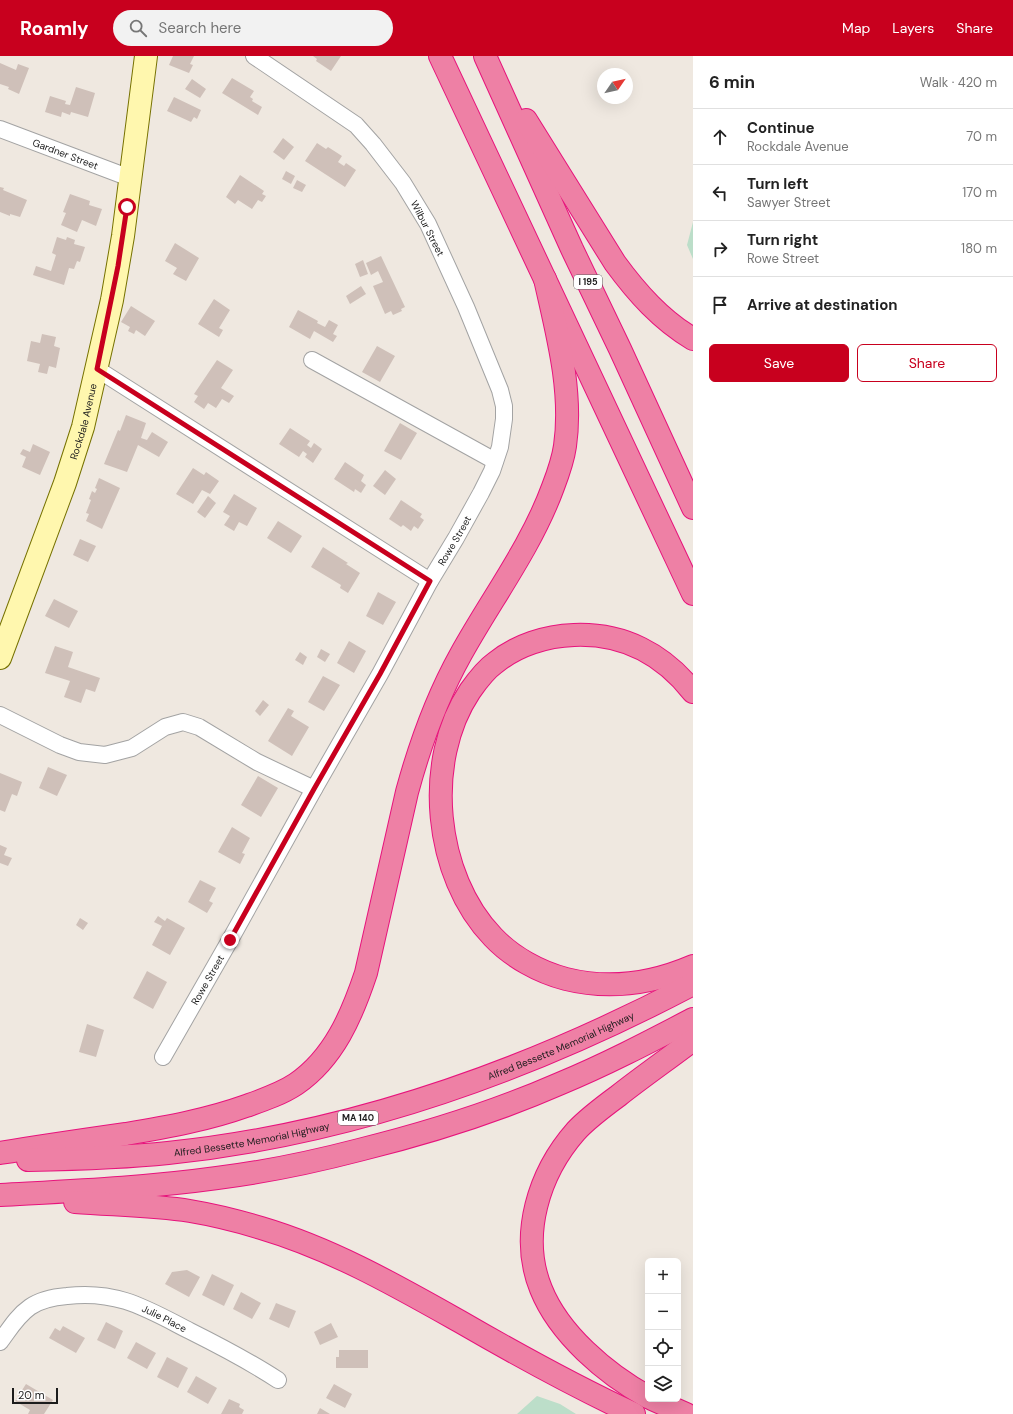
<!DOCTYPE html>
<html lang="en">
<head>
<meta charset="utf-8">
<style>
	body { margin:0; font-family:"DM Sans",sans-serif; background:#f2f2f2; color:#222 }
	.controls { position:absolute; right:12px; bottom:12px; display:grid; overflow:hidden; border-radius:6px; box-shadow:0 4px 16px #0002 }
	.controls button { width:36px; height:36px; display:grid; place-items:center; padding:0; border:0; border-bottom:1px solid #e0e0e0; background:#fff; color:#222; font:20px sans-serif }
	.compass { position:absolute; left:597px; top:12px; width:36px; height:36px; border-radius:50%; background:#fff; box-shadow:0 4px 16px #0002; rotate:56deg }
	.scale { position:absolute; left:12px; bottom:10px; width:46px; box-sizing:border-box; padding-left:4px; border:2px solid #1c1c1c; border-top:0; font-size:11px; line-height:14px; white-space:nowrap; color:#1c1c1c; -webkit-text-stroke:3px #fff; paint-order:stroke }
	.stop { position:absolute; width:12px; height:12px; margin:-9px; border:3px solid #c8001e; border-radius:50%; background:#fff }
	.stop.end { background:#c8001e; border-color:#fff; box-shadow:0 1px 4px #0008 }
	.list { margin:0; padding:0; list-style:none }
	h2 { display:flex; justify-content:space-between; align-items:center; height:52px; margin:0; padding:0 16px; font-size:17px }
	h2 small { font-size:13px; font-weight:400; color:#767676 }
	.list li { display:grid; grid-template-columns:26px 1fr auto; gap:12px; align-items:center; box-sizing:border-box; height:56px; padding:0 16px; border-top:1px solid #e0e0e0 }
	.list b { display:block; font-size:15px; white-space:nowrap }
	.list p { margin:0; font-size:13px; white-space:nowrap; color:#767676 }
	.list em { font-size:13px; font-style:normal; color:#767676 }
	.actions { display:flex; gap:8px; padding:12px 16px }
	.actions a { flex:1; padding:9px 0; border:1px solid #c8001e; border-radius:6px; text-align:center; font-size:14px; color:#c8001e }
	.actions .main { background:#c8001e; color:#fff }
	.icon { flex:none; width:22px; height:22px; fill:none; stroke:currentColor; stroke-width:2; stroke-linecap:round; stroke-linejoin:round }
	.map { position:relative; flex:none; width:693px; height:1358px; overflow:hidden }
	header { display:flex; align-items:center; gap:24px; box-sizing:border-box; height:56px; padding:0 20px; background:#c8001e; color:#fff }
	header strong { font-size:19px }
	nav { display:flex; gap:22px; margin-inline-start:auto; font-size:14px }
	.search { width:280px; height:36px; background:#f2f2f2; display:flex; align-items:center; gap:10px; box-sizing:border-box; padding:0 14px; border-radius:22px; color:#767676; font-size:15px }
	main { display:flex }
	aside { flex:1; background:#fff }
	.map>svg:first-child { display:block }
	.wetland { fill:#bcdec9 }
	.building { fill:#cfc0b9 }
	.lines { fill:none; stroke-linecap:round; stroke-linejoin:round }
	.street-casing { stroke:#a3a3a3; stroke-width:18 }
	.secondary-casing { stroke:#767100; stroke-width:24 }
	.highway-casing { stroke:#e7137c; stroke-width:24 }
	.street { stroke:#fff; stroke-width:16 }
	.secondary { stroke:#fff7ae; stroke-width:22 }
	.highway { stroke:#ee80a5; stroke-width:22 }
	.route { stroke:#c8001e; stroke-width:5 }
	.labels { text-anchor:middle; stroke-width:3; stroke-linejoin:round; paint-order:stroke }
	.shield { fill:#fff; stroke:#606060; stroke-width:1 }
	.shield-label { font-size:9px; font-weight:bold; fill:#1c1c1c }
	.street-label { font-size:10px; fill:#1c1c1c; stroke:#fff }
</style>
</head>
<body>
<header>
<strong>Roamly</strong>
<div class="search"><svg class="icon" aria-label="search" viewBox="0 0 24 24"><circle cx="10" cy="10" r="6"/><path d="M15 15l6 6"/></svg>Search here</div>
<nav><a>Map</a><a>Layers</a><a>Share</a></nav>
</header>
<main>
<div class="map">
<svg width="693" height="1358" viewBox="0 0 693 1358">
	<rect width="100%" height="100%" fill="#efe8e0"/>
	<path class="wetland" d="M 693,166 L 693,203 L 687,189 Z
		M 537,1340 L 560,1348 L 576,1358 L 517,1358 Z"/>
	<path class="building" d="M 173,0 L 194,0 L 190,8 L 193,9 L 189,17 L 169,9 Z
		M 313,0 L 341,0 L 331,15 L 316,5 L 317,3 Z
		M 0,7 L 16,14 L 18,8 L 29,12 L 19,38 L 8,33 L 9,31 L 0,28 Z
		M 232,22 L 254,35 L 250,41 L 253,43 L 252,45 L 262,51 L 258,59 L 222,37 Z
		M 192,23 L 206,33 L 200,42 L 185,33 Z
		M 76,31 L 95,37 L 88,61 L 71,56 L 70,59 L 62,56 L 61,61 L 45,56 L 50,40 L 66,45 L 65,48 L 70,49 Z
		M 174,41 L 201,54 L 197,63 L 194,61 L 191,66 L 167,55 Z
		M 283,82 L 294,91 L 284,104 L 273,96 Z
		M 317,87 L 326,93 L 328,91 L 342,100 L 338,106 L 344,110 L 346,107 L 356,114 L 345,131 L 305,105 Z
		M 286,115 L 295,120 L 291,128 L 282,123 Z
		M 240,119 L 264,135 L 262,138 L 266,140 L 262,146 L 258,144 L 252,153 L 238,144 L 235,148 L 226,141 Z
		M 297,124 L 306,129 L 302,136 L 293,132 Z
		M 0,131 L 4,132 L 3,134 L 27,144 L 20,161 L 10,158 L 10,160 L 0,156 Z
		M 70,138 L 90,145 L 89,149 L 102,153 L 96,170 L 82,164 L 77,176 L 61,169 L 66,157 L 63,156 Z
		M 57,181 L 66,184 L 67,181 L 75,184 L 74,188 L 85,191 L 80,206 L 77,205 L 74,213 L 69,212 L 64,229 L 33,219 L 36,210 L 51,215 L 56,199 L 52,197 Z
		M 175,187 L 199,202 L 186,225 L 173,218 L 177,212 L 165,205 Z
		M 381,200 L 405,251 L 401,253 L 402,255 L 393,259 L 391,255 L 385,258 L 373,230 L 383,226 L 378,215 L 371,219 L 366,207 Z
		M 363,204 L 368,218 L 360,221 L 355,208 Z
		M 361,230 L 366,238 L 350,248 L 346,240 Z
		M 214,243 L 230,254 L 219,272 L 223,274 L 219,281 L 198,268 Z
		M 131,250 L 155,265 L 145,280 L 136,274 L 134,278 L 128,275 L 130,271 L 121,266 Z
		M 298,254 L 318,265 L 317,267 L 325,271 L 329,264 L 338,269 L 333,278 L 337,280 L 333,286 L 314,275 L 310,283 L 289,271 Z
		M 42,278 L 56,281 L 54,290 L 60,292 L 56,312 L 49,310 L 47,318 L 38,316 L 40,308 L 27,305 L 31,285 L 40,287 Z
		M 377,290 L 395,300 L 380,326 L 362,316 Z
		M 217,304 L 233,314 L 221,332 L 234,340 L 229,347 L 222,343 L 216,352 L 208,347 L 204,353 L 194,346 L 198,340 L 194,338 Z
		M 126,359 L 146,367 L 141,382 L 147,384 L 152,376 L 168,386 L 159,401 L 138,389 L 127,416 L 104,408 L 118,374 L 120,375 Z
		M 400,367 L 417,377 L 401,404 L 384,395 Z
		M 290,372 L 310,385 L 307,389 L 311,392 L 314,387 L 322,393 L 313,407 L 305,401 L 307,398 L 303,395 L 299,401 L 279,388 Z
		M 33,388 L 50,396 L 40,419 L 22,411 L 26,401 L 20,398 L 23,393 L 30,396 Z
		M 345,406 L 364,419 L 361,425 L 366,429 L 361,437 L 355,433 L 354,436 L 334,423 Z
		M 193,412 L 204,419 L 206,416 L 219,425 L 210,438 L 202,434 L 193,448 L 176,438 Z
		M 385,414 L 396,423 L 385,439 L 373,430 Z
		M 99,422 L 120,432 L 102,473 L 86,465 L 89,458 L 86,457 L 91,444 L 89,443 L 92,435 L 95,437 L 97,433 L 95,432 Z
		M 234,438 L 257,452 L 247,470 L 239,466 L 234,475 L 224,469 L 230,460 L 223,456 Z
		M 208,440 L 216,447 L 205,462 L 197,456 Z
		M 401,444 L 422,458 L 420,461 L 424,464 L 418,473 L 414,470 L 411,475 L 403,469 L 401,471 L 389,463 Z
		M 278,465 L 302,480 L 291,497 L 267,482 Z
		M 80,483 L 96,490 L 88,506 L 73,499 Z
		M 323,491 L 348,507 L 346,508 L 360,517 L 348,537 L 340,532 L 341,529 L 311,511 Z
		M 378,536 L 396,546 L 383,569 L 366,560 Z
		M 54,543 L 78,555 L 69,572 L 45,560 Z
		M 349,585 L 366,595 L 354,617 L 337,607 Z
		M 55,590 L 73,596 L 68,611 L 100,622 L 95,636 L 86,633 L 81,647 L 64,641 L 70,625 L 45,617 Z
		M 321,593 L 330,598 L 325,606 L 317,601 Z
		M 300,596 L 307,601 L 303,609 L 295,604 Z
		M 323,620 L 340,629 L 324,655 L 308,646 Z
		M 263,644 L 269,649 L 260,660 L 255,655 Z
		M 288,652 L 294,655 L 291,660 L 309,671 L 292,700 L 268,685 Z
		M 48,711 L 67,719 L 57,740 L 39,732 Z
		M 0,717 L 22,726 L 17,740 L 12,738 L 5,756 L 0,754 Z
		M 258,720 L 278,732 L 261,761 L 241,749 Z
		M 232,771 L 250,782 L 242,797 L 245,798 L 240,808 L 218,796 Z
		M 0,789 L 7,792 L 4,799 L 12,802 L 8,810 L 0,807 Z
		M 200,824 L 216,832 L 209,845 L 213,847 L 207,857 L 188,846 Z
		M 158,860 L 165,865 L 167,862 L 185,872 L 170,899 L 152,889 L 162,870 L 154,866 Z
		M 80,862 L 88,867 L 83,874 L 76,869 Z
		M 147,915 L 167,926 L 153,953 L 133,942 Z
		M 87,968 L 104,974 L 96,1001 L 79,996 Z
		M 187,1214 L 200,1221 L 189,1241 L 165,1228 L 172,1216 Z
		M 212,1218 L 234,1229 L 224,1250 L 202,1239 Z
		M 241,1236 L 261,1247 L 252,1263 L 233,1253 Z
		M 276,1247 L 296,1255 L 289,1272 L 269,1263 Z
		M 106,1266 L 123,1275 L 115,1293 L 97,1284 Z
		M 331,1267 L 338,1281 L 320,1289 L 314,1276 Z
		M 63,1270 L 85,1282 L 76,1297 L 49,1282 L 55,1272 L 60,1275 Z
		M 136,1286 L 156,1297 L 147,1313 L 127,1302 Z
		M 339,1294 L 368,1294 L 368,1312 L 336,1312 L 336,1301 L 339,1301 Z
		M 167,1301 L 188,1312 L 178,1332 L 157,1321 Z
		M 196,1320 L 217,1332 L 208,1348 L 187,1336 Z
		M 26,1328 L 53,1344 L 44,1358 L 28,1358 L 30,1354 L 15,1345 Z
		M 334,1328 L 352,1338 L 345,1352 L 326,1342 Z
		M 229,1343 L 240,1348 L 239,1351 L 244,1354 L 242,1358 L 221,1358 Z
		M 320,1352 L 330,1358 L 317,1358 Z"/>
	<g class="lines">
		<g class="street-casing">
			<g id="street">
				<path id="s1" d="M 0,73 L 130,122"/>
				<path d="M 312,304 L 495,405"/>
				<path d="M 97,313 L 430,525"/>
				<path d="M 0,659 L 60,689 L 79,696 L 105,699 L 132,692 L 165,671 L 183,666 L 199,671 L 257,706 L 314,733"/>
				<path id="s2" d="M 163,1001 L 230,884 L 314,733 L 380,618 L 430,525 L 456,482 L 481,437 L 492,415 L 500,391 L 504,363 L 504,350 L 500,334 L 466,251 L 428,168 L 403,127 L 373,88 L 356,69 L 254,0"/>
				<path id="s3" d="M 0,1286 C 9,1274 17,1260 30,1251 C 40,1244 55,1241 67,1240 C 118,1234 147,1253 190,1275 C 220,1290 249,1305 278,1324"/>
			</g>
		</g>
		<g class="secondary-casing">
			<g id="secondary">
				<path id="s4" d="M 0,602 L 65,427 L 83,371 L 112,244 L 123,180 L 146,0"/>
			</g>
		</g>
		<g class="highway-casing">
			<g id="highway">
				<path d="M 440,0 L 693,538"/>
				<path d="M 485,0 L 572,193 L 620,293 L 693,452"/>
				<path d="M 526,64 L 615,207 C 637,237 661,264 693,283"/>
				<path d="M 693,636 C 663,598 623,577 574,579 C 546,580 517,589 495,607 C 485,614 477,625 470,635 C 423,705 434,820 493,881 C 512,901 539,916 566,923 C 610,934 651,928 693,910"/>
				<path d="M 0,1097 C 42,1090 84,1084 126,1078 C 167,1071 207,1064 246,1050 C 263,1044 281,1038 296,1028 C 334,1002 352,959 366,917 L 407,736 C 420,688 437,641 461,598 C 492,542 531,491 553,431 C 558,418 563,404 565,390 C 573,335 557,277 545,223"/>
				<path id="s5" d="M 28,1104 C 75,1103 121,1102 168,1097 C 352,1078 530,1014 693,928"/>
				<path d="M 0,1139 C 72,1135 145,1132 217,1122 C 265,1116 313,1106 359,1094 C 428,1077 495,1056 559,1028 C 605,1009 649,986 693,963"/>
				<path d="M 75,1146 C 113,1149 152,1149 190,1155 C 214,1159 238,1165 261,1172 C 332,1193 395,1229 459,1265 C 516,1298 574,1330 634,1358"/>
				<path d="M 648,1341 C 606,1318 559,1278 541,1233 C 519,1179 539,1117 576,1075 C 588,1062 603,1051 618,1040 C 642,1021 668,1003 693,984"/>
				<path d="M 652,1343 L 686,1358"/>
			</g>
		</g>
		<use href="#street" class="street"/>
		<use href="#secondary" class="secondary"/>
		<use href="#highway" class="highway"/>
	</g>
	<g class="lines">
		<path class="route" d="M 127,151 L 118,210 L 97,313 L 430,525 L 380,618 L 314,733 L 230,884"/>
	</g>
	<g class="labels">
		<g class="shield">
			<rect x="574" y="219" width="28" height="14" rx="3"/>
			<rect x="338" y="1055" width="40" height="14" rx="3"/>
		</g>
		<g class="shield-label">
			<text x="588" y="229">I 195</text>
			<text x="358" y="1065">MA 140</text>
		</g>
		<g class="street-label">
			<text dy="4" stroke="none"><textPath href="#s1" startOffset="70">Gardner Street</textPath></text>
			<text transform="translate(428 172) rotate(63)" y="4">Wilbur Street</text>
			<text dy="4" stroke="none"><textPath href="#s4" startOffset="251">Rockdale Avenue</textPath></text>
			<text dy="4" stroke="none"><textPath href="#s2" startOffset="593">Rowe Street</textPath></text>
			<text dy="4" stroke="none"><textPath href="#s2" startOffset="89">Rowe Street</textPath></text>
			<text dy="4" stroke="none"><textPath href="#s5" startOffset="549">Alfred Bessette Memorial Highway</textPath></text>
			<text dy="4" stroke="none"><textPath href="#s5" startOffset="225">Alfred Bessette Memorial Highway</textPath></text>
			<text dy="4" stroke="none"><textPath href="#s3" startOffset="187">Julie Place</textPath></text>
		</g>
	</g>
</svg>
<div class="controls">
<button>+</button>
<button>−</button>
<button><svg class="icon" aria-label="locate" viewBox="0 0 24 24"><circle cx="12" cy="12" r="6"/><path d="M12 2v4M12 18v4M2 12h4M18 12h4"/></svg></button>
<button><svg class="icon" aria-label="layers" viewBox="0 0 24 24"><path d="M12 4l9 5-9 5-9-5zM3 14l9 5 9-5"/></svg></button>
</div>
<svg class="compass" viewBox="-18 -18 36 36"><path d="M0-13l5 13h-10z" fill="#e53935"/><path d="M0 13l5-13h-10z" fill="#767676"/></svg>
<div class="scale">20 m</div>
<div class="stop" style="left:127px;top:151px"></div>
<div class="stop end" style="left:230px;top:884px"></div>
</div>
<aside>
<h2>6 min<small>Walk · 420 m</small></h2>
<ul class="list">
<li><svg class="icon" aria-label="ahead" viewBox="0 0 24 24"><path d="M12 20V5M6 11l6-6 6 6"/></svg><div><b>Continue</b><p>Rockdale Avenue</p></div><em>70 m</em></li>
<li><svg class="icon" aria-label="left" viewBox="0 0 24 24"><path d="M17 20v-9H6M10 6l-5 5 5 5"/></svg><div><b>Turn left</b><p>Sawyer Street</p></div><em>170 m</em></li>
<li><svg class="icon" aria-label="right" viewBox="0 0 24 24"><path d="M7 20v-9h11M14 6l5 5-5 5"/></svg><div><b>Turn right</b><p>Rowe Street</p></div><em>180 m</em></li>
<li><svg class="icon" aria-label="arrive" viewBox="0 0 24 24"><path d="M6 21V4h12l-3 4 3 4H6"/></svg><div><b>Arrive at destination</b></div></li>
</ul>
<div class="actions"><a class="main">Save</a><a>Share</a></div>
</aside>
</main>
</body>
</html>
